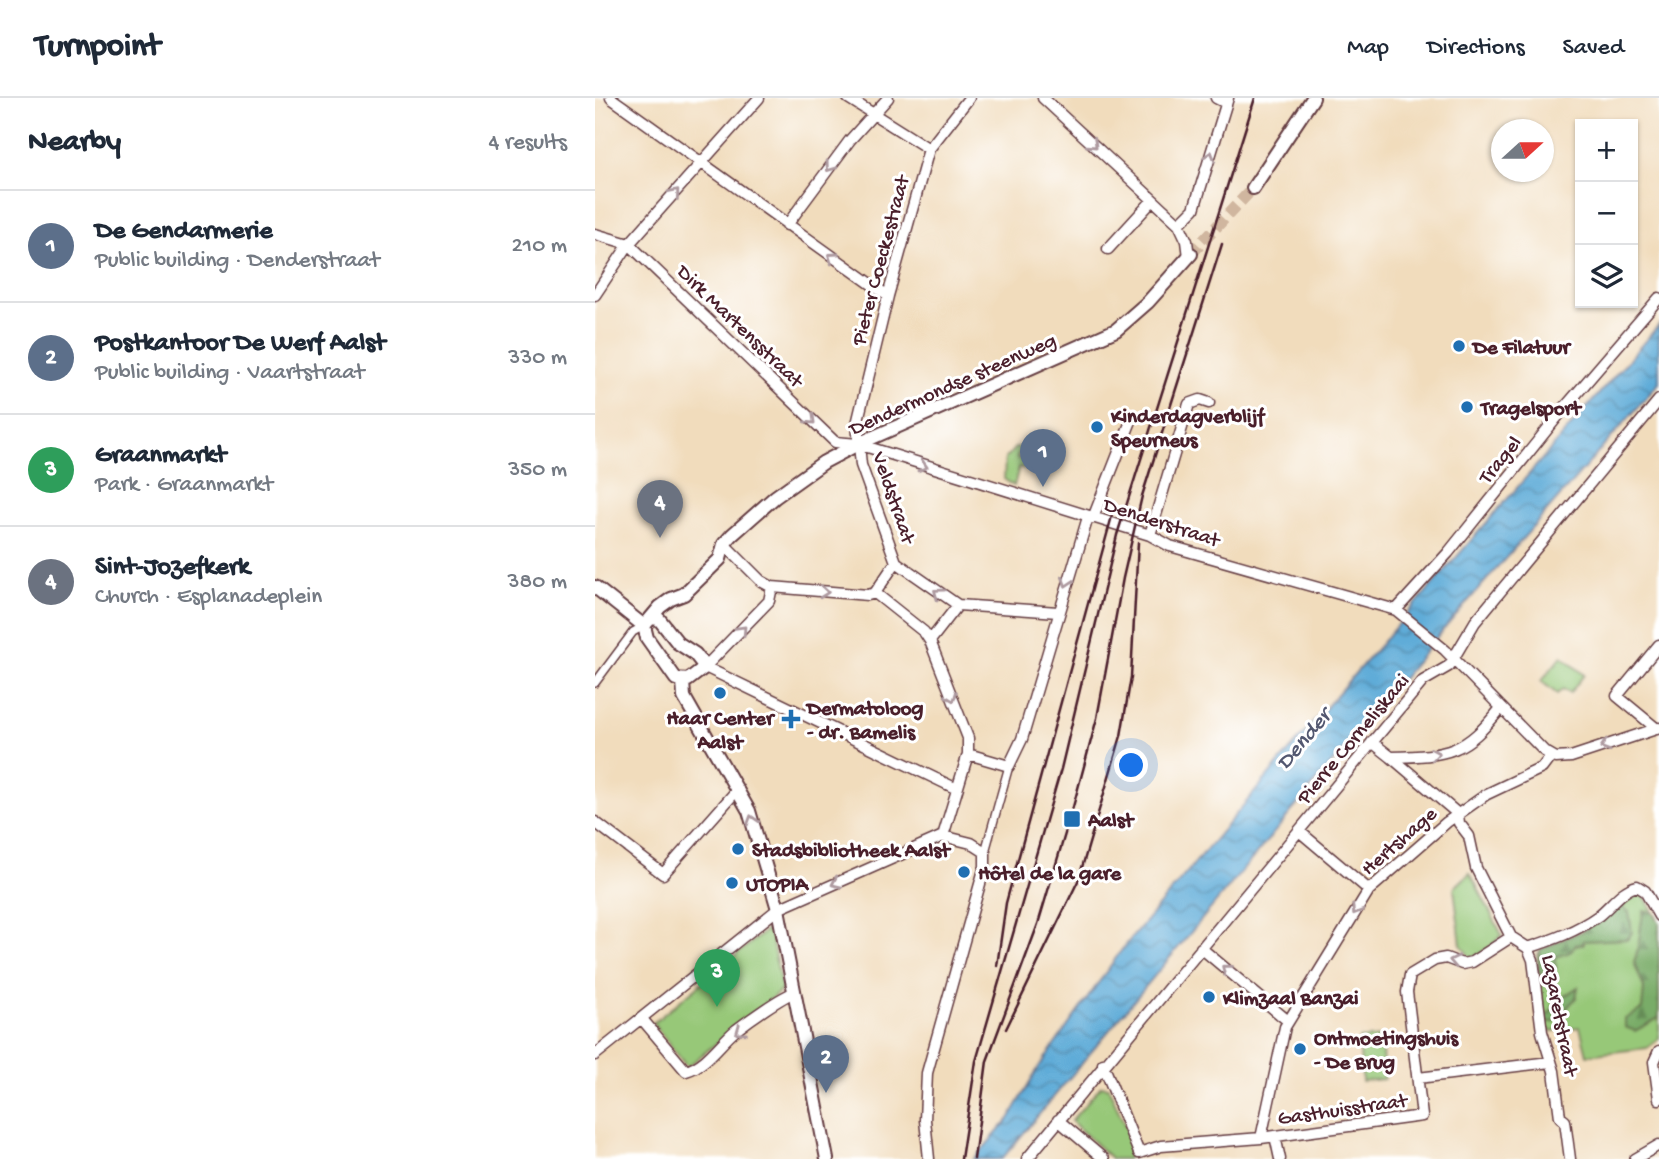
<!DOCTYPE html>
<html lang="en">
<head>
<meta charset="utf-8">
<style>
	body { margin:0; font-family:"Gochi Hand",sans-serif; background:#f2f2f3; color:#1f2937 }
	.controls { position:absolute; right:21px; top:21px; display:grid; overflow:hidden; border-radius:0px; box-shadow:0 2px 5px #0004 }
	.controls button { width:63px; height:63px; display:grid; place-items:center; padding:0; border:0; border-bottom:2px solid #e0e1e3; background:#fff; color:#1f2937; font:35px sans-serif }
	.compass { position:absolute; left:896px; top:21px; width:63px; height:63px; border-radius:50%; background:#fff; box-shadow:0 2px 5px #0004; rotate:69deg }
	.you { position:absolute; left:537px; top:668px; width:24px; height:24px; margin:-18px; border:5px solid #fff; border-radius:50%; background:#1a73e8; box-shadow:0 0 0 10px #1a73e833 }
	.badge { display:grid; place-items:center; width:46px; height:46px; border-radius:50%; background:#2563eb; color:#fff; font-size:23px; font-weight:700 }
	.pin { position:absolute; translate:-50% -58px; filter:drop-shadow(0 2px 4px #0008) }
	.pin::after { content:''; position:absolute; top:37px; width:24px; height:21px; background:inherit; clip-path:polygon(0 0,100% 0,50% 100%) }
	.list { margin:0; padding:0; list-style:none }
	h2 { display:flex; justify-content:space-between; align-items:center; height:91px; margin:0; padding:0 28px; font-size:30px }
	h2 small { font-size:23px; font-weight:400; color:#747a83 }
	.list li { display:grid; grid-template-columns:46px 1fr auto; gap:21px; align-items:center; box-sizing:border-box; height:112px; padding:0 28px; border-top:2px solid #e0e1e3 }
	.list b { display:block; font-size:26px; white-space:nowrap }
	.list p { margin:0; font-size:23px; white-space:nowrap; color:#747a83 }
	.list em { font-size:23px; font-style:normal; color:#747a83 }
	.icon { flex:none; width:38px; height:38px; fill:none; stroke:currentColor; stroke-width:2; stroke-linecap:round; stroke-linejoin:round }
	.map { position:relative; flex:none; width:1064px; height:1061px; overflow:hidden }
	header { display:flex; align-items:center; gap:42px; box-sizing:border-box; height:98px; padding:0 35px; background:#fff; border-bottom:2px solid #e0e1e3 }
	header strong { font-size:33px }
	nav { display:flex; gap:38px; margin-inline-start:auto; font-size:24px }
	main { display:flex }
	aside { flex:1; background:#fff }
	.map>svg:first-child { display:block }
	.green { fill:#97c878; stroke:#707452; stroke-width:2 }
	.forest { fill:url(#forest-firs); stroke:#62664a; stroke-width:2 }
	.water { fill:url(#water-waves); stroke:#546682; stroke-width:2 }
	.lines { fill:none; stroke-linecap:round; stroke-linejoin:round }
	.tertiary-tunnel { stroke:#d0b69f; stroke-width:12; stroke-dasharray:12 6; stroke-linecap:butt }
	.pedestrian-casing { stroke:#633b41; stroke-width:10 }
	.minor-casing { stroke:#633b41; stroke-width:13 }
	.tertiary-casing { stroke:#633b41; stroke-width:16 }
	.pedestrian { stroke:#fff; stroke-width:7 }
	.minor { stroke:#fff; stroke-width:10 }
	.tertiary { stroke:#fff; stroke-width:12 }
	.rail { stroke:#4a1f2b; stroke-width:2.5 }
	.oneway { stroke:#ae9aa0 }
	.poi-dot { fill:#1f6fb2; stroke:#fff; stroke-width:2.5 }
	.labels { text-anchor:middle; stroke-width:6; stroke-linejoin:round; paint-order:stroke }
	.street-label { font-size:21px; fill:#4a1f2b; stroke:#fff }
	.poi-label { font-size:21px; font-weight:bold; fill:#4a1f2b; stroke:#fff; text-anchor:start }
	.water-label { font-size:23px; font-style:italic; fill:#525770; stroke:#fff }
</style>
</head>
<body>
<header>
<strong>Turnpoint</strong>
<nav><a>Map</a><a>Directions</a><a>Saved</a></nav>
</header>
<main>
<aside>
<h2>Nearby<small>4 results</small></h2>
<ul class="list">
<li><span class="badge" style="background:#5c6f8a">1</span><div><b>De Gendarmerie</b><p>Public building · Denderstraat</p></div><em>210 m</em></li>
<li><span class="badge" style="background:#5c6f8a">2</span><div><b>Postkantoor De Werf Aalst</b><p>Public building · Vaartstraat</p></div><em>330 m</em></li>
<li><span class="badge" style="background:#2e9e5b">3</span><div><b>Graanmarkt</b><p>Park · Graanmarkt</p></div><em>350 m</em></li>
<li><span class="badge" style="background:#6b7280">4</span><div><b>Sint-Jozefkerk</b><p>Church · Esplanadeplein</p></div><em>380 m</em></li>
</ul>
</aside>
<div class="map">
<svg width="1064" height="1061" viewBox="0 0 1064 1061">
	<defs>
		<pattern id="forest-firs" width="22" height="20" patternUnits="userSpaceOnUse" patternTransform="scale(1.75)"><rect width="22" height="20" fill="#79ac68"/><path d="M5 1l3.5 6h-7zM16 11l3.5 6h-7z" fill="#658b56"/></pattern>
		<pattern id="water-waves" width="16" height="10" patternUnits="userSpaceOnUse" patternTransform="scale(1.75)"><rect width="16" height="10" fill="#5facd8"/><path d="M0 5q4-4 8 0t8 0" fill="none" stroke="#508baf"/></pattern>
	</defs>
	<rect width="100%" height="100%" fill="#fff"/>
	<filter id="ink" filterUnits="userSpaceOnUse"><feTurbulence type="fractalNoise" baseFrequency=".0143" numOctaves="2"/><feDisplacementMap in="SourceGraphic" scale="14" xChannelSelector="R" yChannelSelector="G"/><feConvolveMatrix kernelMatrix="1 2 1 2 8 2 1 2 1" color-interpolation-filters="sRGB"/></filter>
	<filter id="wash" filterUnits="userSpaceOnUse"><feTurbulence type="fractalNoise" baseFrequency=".00686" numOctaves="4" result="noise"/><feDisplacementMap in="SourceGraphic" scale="28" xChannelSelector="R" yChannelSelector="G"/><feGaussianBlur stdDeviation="1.57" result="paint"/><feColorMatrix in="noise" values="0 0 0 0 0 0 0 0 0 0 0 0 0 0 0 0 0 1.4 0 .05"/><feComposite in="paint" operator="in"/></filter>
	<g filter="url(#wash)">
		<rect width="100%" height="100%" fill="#f1dcbc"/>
		<path class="green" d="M 430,348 L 430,355 L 425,353 L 422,360 L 438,365 L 440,358 L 434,356 L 439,349 C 450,354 455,363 452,376 L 424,369 L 419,388 L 409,381 L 410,361 L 420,350 Z
			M 967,558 L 989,577 L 975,595 L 968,591 L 962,596 L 946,583 Z
			M 875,775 L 907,837 L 896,848 L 876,861 L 866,847 L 859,790 Z
			M 1040,793 L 1048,796 L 1064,824 L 1064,941 L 1052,950 L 992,957 L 985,929 L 950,934 L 942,859 L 945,852 L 989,832 L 1026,800 Z
			M 174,830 L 187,892 L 92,969 L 58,925 Z
			M 786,939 L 789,981 L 767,983 L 764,941 Z
			M 506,988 L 513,989 L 540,1050 L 532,1061 L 517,1061 L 476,1023 Z"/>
		<path class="forest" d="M 1026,800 L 1026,808 L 1034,814 L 1037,834 L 1033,841 L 988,843 L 989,846 L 980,847 L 975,854 L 961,859 L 961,871 L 943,875 L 945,852 L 989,832 Z
			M 1049,812 L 1059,815 L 1064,824 L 1064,920 L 1040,933 L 1030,929 L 1030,921 L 1047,911 L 1049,890 L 1039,864 C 1046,847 1044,830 1049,812 Z
			M 983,889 L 981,900 L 959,924 L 949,924 L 949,917 L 954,916 L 962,903 Z"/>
		<path class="water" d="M 1064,227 L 1064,285 L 847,533 L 407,1061 L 379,1061 L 414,1021 L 444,969 L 528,850 L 750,587 Z"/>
	</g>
	<g filter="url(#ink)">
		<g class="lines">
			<path class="tertiary-tunnel" d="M 596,156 L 658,90"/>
			<g class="pedestrian-casing">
				<path id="pedestrian" d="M 0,585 L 38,534 L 49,528
					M 390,754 L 414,668"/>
			</g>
			<g class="minor-casing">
				<path id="minor" d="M 16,0 L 293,198
					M 253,0 L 334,51
					M 448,0 L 584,126 L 592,143 L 594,159
					M 621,0 L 631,5
					M 584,126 L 599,111 L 633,0
					M 192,127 L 255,42 L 293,0
					M 0,136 L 34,146 L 240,344 L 263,346 L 555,437 L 575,448 L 801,512 L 850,552 L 949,653 L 961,660 L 976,659 L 1064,630
					M 513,151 L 558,102
					M 0,197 L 34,146 L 164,0
					M 498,420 L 536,323
					M 555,437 L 594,306 L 605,302 L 614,305
					M 129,446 L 166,483 L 177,489 L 273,497 L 280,495
					M 301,464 L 266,367 L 262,326 L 293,198 L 334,51 L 374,0
					M 177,489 L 174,503 L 110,569 L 362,691
					M 280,495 L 329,534 L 335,543 L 373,640 L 373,656 L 348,738
					M 280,495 L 301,464 L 363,507 L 335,543
					M 363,507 L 463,514
					M 801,512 L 853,455 L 971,308 L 1064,200
					M 1062,631 L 1022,598 L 1064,547
					M 777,644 L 796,659 C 854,658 870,655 906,610
					M 373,656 L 414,668 L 427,641 L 493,419
					M 796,659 L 863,716
					M 863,716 L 864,725 L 874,738 L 881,770 L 916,839 L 933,850 L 938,862 L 947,934 L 959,973 L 965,1019 L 970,1023 L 975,1061
					M 0,724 L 68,776 L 143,691
					M 704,733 L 774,792
					M 606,850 L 693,923
					M 933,850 C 957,842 982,833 1003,818 C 1016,808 1026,792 1042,788 L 1050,793 L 1064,818
					M 47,921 L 91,973 C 112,967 125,945 141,932 C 154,922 186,899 200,894
					M 1064,953 L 1059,964 L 1064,1001
					M 0,957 L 183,811 L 348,738
					M 508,966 L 544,1055
					M 823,980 L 955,964
					M 463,1022 L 509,1061
					M 680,1038 L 685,1061
					M 666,1040 L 690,929 L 774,792 L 852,724 L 892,696 L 947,670 L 956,658
					M 544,1055 L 566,1048 L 666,1040 L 827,1018 L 812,894 L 815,877 L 840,862 L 851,860 L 867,866 L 877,864 L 916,839
					M 334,1061 L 330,1022 L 332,975 L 390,768 L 390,754 L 376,745 L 348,738
					M 432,1061 L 828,583 L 854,568 L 880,524 L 1064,302
					M 1040,1061 L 1064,1047"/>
			</g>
			<g class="tertiary-casing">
				<path id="tertiary" d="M 658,90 L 718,0
					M 0,489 L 49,528
					M 49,528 L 65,509 L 76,501 L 89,496 L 125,461 L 129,446 L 137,437 L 180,399 L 229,364 L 263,346 L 521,232 L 553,204 L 596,156
					M 49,528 L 52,540 L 81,581 L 93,582 L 110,569 L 100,556 L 83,545 L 64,521 L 56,520
					M 88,583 L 89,599 L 154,713 L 183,811 L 232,1061"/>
			</g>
			<use href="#pedestrian" class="pedestrian"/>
			<use href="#minor" class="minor"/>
			<use href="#tertiary" class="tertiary"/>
			<path class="rail" d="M 402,868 L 411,805 L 517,418
				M 411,931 L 483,783 L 526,638 L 536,579 L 543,444
				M 366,1061 L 381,963 L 466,671 L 522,437 L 660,0
				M 379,1061 L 392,963 L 443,826 L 478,709 L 502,620 L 528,480 L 547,398 L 627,146"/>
		</g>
		<defs><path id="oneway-chevron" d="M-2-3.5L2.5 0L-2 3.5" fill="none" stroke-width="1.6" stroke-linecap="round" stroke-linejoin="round" transform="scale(1.75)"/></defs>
		<g class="oneway">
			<use href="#oneway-chevron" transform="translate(498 46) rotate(43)"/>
			<use href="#oneway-chevron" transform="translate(615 58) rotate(-73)"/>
			<use href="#oneway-chevron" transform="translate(235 69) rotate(126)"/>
			<use href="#oneway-chevron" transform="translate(80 95) rotate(-49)"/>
			<use href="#oneway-chevron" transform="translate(237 159) rotate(-145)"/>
			<use href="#oneway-chevron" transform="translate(216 322) rotate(44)"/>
			<use href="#oneway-chevron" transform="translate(328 368) rotate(16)"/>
			<use href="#oneway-chevron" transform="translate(472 484) rotate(108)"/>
			<use href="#oneway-chevron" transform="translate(229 494) rotate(5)"/>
			<use href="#oneway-chevron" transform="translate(343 495) rotate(-143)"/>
			<use href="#oneway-chevron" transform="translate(147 532) rotate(-47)"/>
			<use href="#oneway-chevron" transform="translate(357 599) rotate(69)"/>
			<use href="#oneway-chevron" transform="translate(1010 648) rotate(162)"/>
			<use href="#oneway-chevron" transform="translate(840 656) rotate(-9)"/>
			<use href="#oneway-chevron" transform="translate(157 722) rotate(-107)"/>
			<use href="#oneway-chevron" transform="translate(241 785) rotate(156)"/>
			<use href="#oneway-chevron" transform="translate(761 812) rotate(122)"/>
			<use href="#oneway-chevron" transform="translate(859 863) rotate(-168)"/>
			<use href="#oneway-chevron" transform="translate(631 871) rotate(-141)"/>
			<use href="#oneway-chevron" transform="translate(145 933) rotate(144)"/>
		</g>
	</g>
	<g class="poi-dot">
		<circle cx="864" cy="248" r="7"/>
		<circle cx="872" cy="309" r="7"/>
		<circle cx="502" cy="329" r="7"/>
		<circle cx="125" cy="595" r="7"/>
		<path d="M192.5 610.5h7v7h7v7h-7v7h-7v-7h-7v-7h7z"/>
		<rect x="468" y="712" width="18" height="18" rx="3.5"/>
		<circle cx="143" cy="751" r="7"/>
		<circle cx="369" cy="774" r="7"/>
		<circle cx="137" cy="785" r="7"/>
		<circle cx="614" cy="899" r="7"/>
		<circle cx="705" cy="951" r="7"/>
	</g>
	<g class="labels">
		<g class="street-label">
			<text transform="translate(284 162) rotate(-75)" y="7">Pieter Coeckestraat</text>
			<text transform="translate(146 227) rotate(44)" y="7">Dirk Martensstraat</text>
			<text transform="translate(357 285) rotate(-24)" y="7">Dendermondse steenweg</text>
			<text transform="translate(904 361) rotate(-51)" y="7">Tragel</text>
			<text transform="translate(300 399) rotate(71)" y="7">Veldstraat</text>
			<text transform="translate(567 423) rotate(18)" y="7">Denderstraat</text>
			<text transform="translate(757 640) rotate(-50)" y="7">Pierre Corneliskaai</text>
			<text transform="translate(803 742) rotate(-41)" y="7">Hertshage</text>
			<text transform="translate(966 917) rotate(79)" y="7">Lazaretstraat</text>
			<text transform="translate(747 1010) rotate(-8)" y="7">Gasthuisstraat</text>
		</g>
		<g class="poi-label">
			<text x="878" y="255">De Filatuur</text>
			<text x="886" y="316">Tragelsport</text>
			<text x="516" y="324">Kinderdagverblijf<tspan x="516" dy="24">Speurneus</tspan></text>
			<text x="212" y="616">Dermatoloog<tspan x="212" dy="24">- dr. Bamelis</tspan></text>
			<text x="125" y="626" text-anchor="middle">Haar Center<tspan x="125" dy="24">Aalst</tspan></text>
			<text x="493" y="728">Aalst</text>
			<text x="157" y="758">Stadsbibliotheek Aalst</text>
			<text x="383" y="781">Hôtel de la gare</text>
			<text x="151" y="792">UTOPIA</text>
			<text x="628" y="906">Klimzaal Banzai</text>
			<text x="719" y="946">Ontmoetingshuis<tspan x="719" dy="24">- De Brug</tspan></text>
		</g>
		<g class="water-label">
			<text transform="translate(707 640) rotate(-50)" y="8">Dender</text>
		</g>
	</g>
</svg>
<div class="controls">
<button>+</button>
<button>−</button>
<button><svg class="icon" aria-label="layers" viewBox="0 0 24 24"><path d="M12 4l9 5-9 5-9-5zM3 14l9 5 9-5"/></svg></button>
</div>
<svg class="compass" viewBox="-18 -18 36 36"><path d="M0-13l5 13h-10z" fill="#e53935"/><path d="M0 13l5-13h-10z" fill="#747a83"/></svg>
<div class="you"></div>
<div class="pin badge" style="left:448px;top:389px;background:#5c6f8a">1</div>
<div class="pin badge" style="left:231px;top:995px;background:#5c6f8a">2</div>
<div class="pin badge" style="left:122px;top:909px;background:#2e9e5b">3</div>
<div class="pin badge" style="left:65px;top:440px;background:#6b7280">4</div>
</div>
</main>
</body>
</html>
